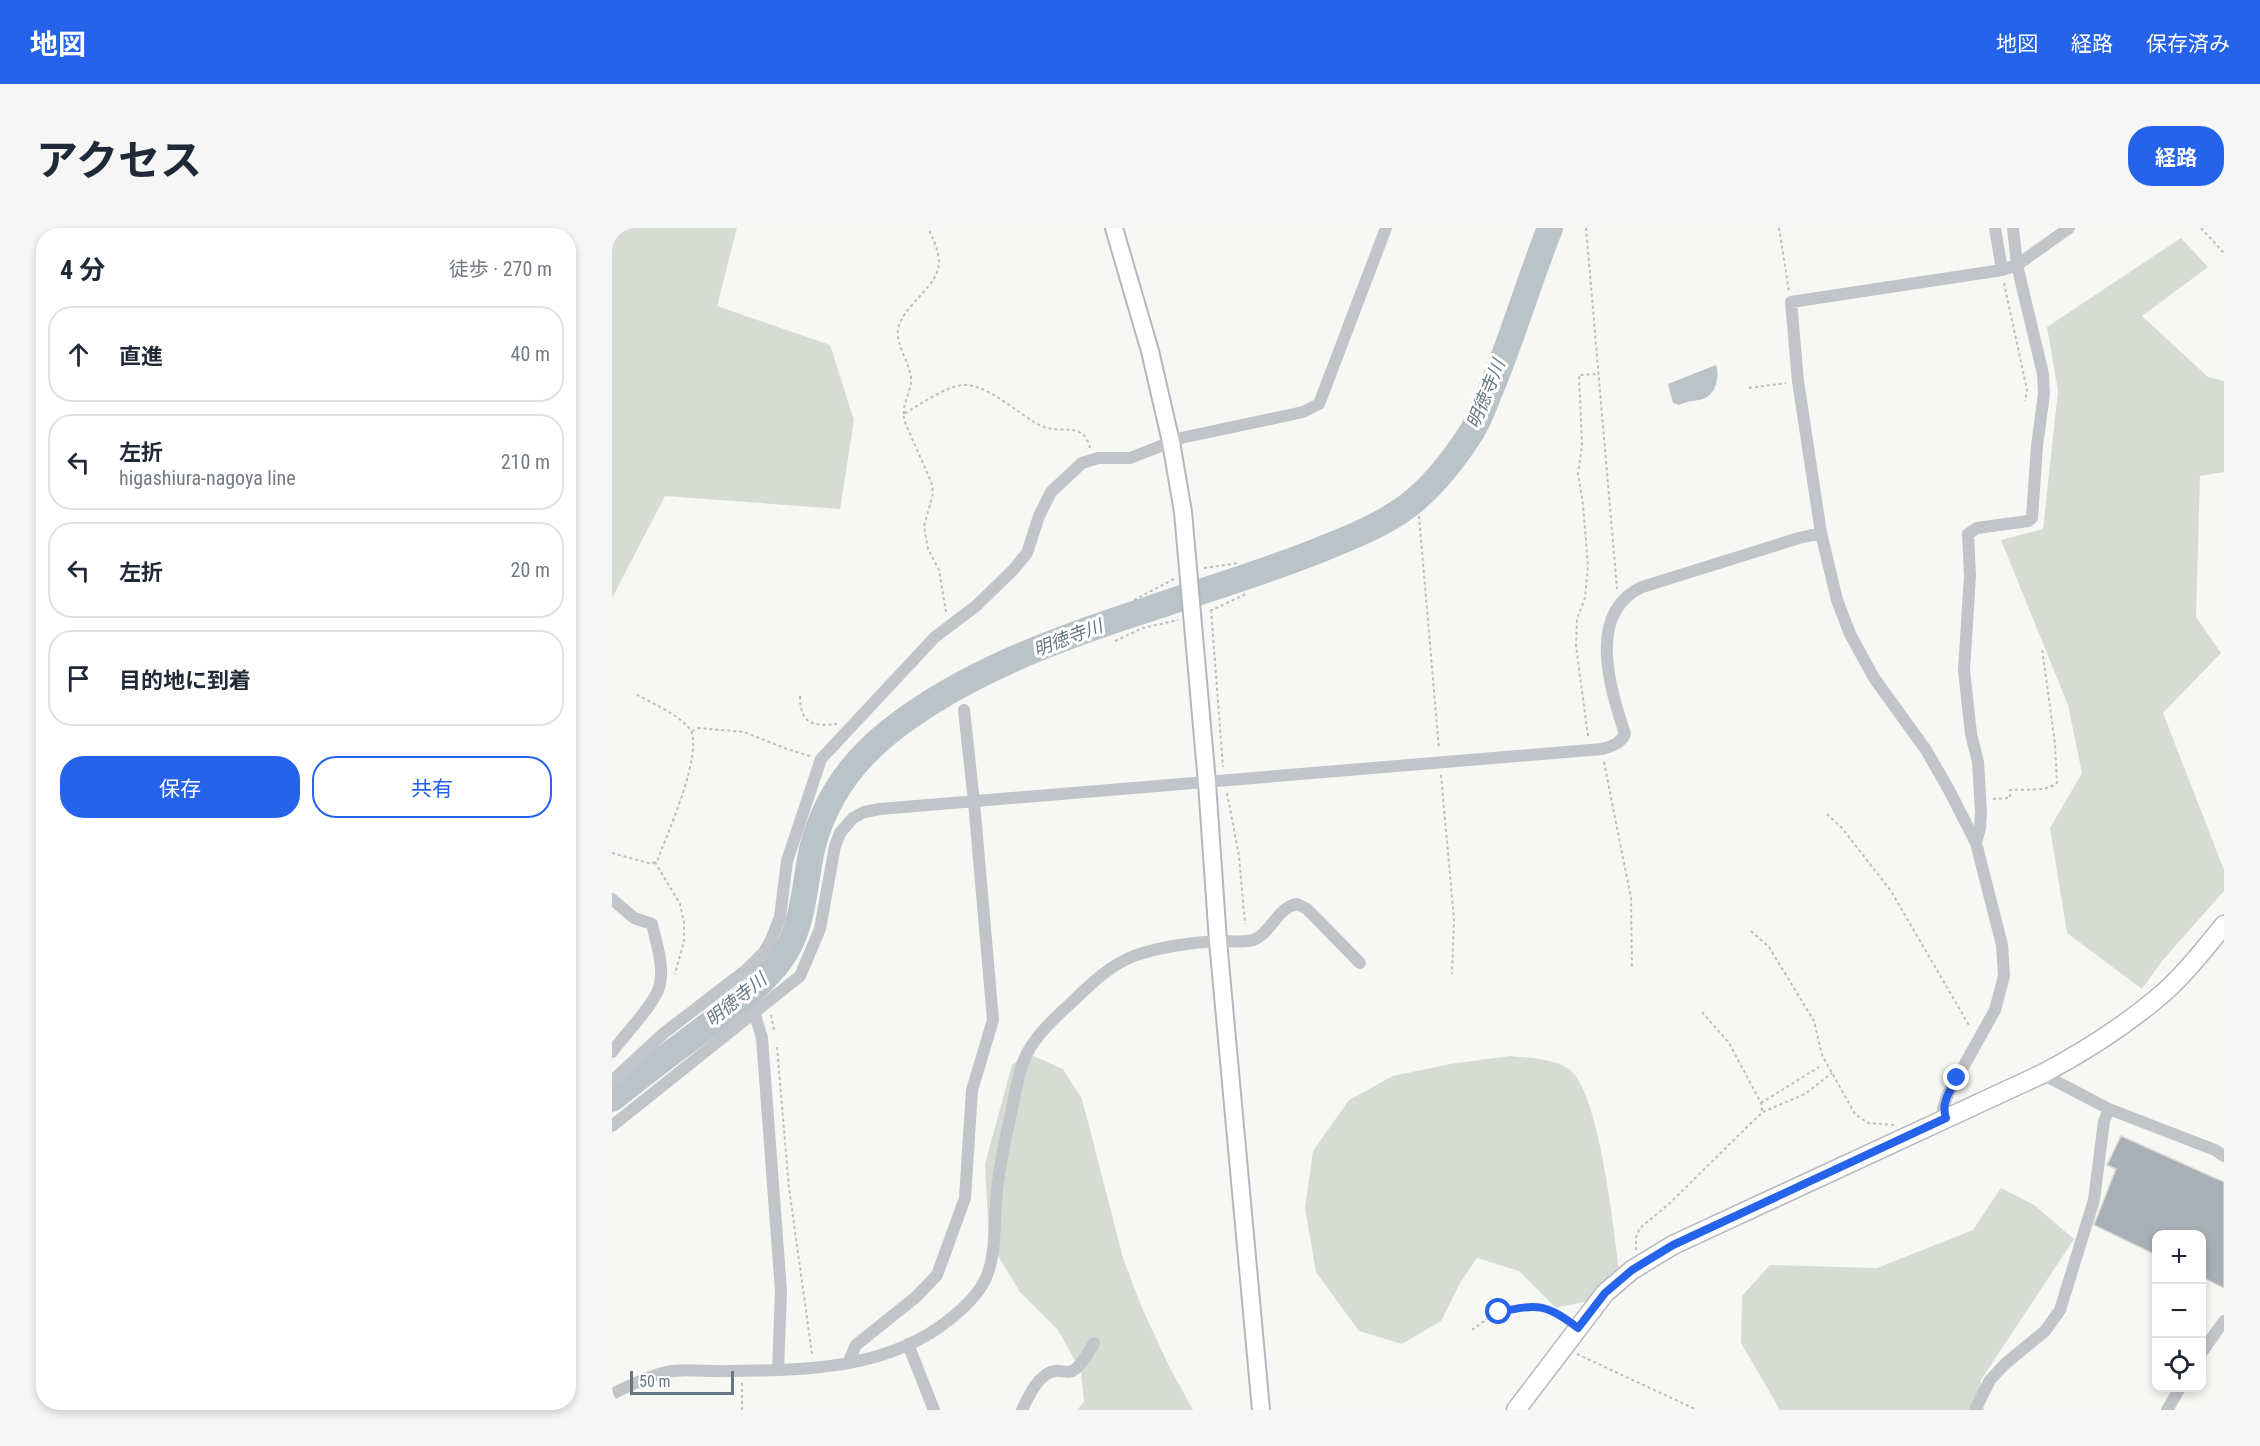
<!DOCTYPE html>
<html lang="ja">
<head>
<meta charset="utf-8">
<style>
	body { margin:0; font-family:"Roboto Condensed","Noto Sans JP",sans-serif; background:#f6f6f7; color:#1f2937 }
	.controls { position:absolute; right:18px; bottom:18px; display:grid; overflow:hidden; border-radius:12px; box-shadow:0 3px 9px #0003 }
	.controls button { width:54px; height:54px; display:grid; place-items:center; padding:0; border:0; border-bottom:2px solid #e0e1e3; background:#fff; color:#1f2937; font:30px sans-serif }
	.scale { position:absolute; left:18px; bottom:15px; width:104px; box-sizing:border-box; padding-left:6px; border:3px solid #687583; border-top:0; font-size:16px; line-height:21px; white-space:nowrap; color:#687583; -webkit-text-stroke:4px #fff; paint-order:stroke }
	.stop { position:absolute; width:18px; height:18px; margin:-14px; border:4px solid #2563eb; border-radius:50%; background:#fff }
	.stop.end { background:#2563eb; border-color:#fff; box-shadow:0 2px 6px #0008 }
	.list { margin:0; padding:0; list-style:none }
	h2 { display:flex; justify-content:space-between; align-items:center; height:78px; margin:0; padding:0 24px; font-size:26px }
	h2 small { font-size:20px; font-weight:400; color:#747a83 }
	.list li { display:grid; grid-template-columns:39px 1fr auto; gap:18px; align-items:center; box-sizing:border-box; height:96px; margin:0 12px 12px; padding:0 12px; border:2px solid #e0e1e3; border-radius:24px }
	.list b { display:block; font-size:22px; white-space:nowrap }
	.list p { margin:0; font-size:20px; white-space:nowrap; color:#747a83 }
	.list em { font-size:20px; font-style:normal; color:#747a83 }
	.actions { display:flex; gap:12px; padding:18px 24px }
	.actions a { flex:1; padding:14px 0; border:2px solid #2563eb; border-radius:24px; text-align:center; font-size:21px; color:#2563eb }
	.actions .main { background:#2563eb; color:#fff }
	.icon { flex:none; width:33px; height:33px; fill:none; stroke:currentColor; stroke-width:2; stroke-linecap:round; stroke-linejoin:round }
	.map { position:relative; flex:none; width:1612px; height:1182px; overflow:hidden; border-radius:24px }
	header { display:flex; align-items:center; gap:36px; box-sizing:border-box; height:84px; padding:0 30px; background:#2563eb; color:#fff }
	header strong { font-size:28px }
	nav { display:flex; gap:33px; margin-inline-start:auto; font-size:21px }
	.intro { display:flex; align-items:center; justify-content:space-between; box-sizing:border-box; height:144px; padding:0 36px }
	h1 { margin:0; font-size:42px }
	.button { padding:15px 27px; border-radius:24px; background:#2563eb; color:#fff; font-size:21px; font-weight:700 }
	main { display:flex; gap:36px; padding:0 36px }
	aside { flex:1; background:#fff; border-radius:24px; box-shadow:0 3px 9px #0003 }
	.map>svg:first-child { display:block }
	.green { fill:#d6dcd4 }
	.water { fill:#bac3c8 }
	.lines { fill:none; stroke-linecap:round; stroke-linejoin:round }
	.river { stroke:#bac3c8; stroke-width:26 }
	.building { fill:#a8afb5; stroke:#d8d9d7; stroke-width:1.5 }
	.secondary-casing { stroke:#b3b8bc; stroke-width:20 }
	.primary-casing { stroke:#b4b8bc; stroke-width:21 }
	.path { stroke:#bbbdc0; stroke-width:2; stroke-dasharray:3 3; stroke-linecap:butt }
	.street { stroke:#c1c4c8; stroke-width:12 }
	.secondary { stroke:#fff; stroke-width:16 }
	.primary { stroke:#fff; stroke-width:18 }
	.route { stroke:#2563eb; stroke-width:8 }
	.labels { text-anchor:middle; stroke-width:6; stroke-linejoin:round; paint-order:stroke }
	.water-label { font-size:18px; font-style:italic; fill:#64767f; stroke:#fff }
</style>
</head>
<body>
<header>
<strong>地図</strong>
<nav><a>地図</a><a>経路</a><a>保存済み</a></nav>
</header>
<div class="intro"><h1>アクセス</h1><a class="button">経路</a></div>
<main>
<aside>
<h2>4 分<small>徒歩 · 270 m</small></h2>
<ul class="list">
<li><svg class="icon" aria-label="ahead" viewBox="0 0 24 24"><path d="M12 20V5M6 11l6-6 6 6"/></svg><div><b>直進</b></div><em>40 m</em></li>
<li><svg class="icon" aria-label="left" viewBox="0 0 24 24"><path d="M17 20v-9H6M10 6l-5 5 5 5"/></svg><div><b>左折</b><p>higashiura-nagoya line</p></div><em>210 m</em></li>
<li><svg class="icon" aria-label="left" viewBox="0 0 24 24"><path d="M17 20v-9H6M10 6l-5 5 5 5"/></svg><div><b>左折</b></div><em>20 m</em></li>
<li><svg class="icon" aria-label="arrive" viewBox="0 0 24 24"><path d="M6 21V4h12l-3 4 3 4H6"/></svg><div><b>目的地に到着</b></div></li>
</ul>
<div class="actions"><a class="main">保存</a><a>共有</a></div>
</aside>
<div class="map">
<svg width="1612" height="1182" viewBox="0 0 1612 1182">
	<rect width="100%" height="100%" fill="#f7f7f4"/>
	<path class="green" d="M 0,0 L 125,0 L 105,78 L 218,117 L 242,192 L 228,281 L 53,268 L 0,370 Z
		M 1569,10 L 1596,39 L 1530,88 L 1596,149 L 1612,153 L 1612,244 L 1588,248 L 1584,389 L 1609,425 L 1551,485 L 1612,642 L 1612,663 L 1550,733 L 1530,761 L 1455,705 L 1438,600 L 1470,545 L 1456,477 L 1389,312 L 1431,301 L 1446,163 L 1435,99 Z
		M 415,825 L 451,841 L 470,871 L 511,1030 L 530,1080 L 557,1138 L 581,1182 L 465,1182 L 472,1174 L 469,1144 L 446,1102 L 408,1064 L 377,1013 L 373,936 L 400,837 Z
		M 898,828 C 917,830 941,830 957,841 C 987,863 1002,1002 1007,1042 L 977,1073 L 944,1080 L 907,1043 L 865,1030 L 848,1055 L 829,1093 L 790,1116 L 747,1103 L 704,1044 L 693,980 L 701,923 L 737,872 L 781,848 L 838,836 Z
		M 1389,960 L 1422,977 L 1462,1011 L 1369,1152 L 1367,1174 L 1373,1182 L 1168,1182 L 1129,1115 L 1130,1068 L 1158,1037 L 1265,1040 L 1361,1002 Z"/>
	<path class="water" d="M 1104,137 C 1108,148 1104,167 1091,171 C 1083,173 1075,173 1067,177 L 1061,175 L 1056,156 Z"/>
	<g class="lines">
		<path class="river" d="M 0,871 C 33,844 69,818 103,792 C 129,771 160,750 176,720 C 192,690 193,654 200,621 C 212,573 240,533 278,503 C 353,444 447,410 537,381 C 593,362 650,345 705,323 C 737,310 769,298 797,277 C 821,258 843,230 859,205 C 868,191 873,175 879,161 C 901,108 917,53 938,0"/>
	</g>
	<path class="building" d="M 1509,908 L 1612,954 L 1612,1060 L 1590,1049 L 1590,1006 L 1544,1006 L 1544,1027 L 1482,997 L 1504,941 L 1495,937 Z"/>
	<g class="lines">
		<g class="secondary-casing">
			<path id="secondary" d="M 502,0 L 538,123 L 559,214 L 571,284 L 595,555 L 606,713 L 649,1182"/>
		</g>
		<g class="primary-casing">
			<path id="primary" d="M 904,1182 L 993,1065 L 1020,1042 L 1061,1017 L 1430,846 C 1470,825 1508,801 1543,772 C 1569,751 1591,723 1612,697"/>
		</g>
		<path class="path" d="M 974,0 L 1005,361
			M 1167,0 L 1177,63
			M 1589,0 L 1612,25
			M 1392,55 L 1415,162 L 1413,173
			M 1137,160 L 1174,155
			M 292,186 C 291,173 300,163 299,150 C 297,133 284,118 286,101 C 288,91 294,84 300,77 C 327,47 336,40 316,0
			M 807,288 L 827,521
			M 592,340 L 627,335
			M 522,372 L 562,351
			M 599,382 L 611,539
			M 598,383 L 636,365
			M 334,384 L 327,342 L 316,321 L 312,298 L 321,266 L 320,256 L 292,192 L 292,186 C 307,177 333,159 350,157 C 377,155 408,189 432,199 C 451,206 471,193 478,220
			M 503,413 L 531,400 L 566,392
			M 188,468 C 188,495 200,499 225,496
			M 80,503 L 87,500 L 132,504 L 175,521 L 198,528
			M 976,508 L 964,418 L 965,391 L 973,370 L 976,338 L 971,276 L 966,246 L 970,217 L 967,147 L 986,146
			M 992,534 L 1019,670 L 1020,741
			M 829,547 L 842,691 L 840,746
			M 615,565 L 627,628 L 633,696
			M 1381,571 L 1398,570 L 1398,562 C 1413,561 1433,564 1445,555 L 1443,516 L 1430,420
			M 1215,586 L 1230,600 L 1279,663 L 1358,799
			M 0,625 L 40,636 L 46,631 C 55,606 94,520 77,500 C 64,485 39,475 22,465
			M 43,634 L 68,676 L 72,694 L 72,713 L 63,746
			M 1139,703 L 1157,719 L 1202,793 L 1210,827 L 1243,886 L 1256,895 L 1282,897
			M 1090,784 L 1117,815 L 1149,875 L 1150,883
			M 159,787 L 162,802
			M 165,819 L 177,960 L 200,1126
			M 1149,875 L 1207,839
			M 1024,1022 L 1024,1009 L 1028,1000 L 1058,975 L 1140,894 L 1151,884 L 1193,866 L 1220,845
			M 860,1102 C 886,1080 922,1068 952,1090
			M 965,1126 L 1085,1182
			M 130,1155 L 130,1182"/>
		<path class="street" d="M 1383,0 L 1390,42
			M 1364,615 L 1368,600 L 1369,584 L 1366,534 L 1359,506 L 1352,442 L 1358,348 L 1356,306 L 1365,300 L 1416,293 L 1420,290 L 1425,218 L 1432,166 L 1431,146 L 1405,37 L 1401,0
			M 0,671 L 22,690 L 40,696 C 44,714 52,737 48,756 C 45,774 12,807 0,824
			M 142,784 L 150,810 L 169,1063 L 166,1142
			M 1430,846 L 1497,881 L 1603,922 L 1612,928
			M 0,853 L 52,805 L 134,742 L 152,724 L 159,712 L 168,689 L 175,633 L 209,531 L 323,409 L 364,378 L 402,341 L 415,325 L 427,288 L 439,264 L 470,235 L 486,230 L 518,230 L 569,210 L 691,184 L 707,176 L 774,0
			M 1334,890 L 1331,881 L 1335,868 L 1383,782 L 1392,748 L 1390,717 L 1364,615 L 1337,562 L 1314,522 L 1262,450 L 1238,406 L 1225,372 L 1209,305 L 1197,226 L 1186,153 L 1179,74 L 1390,42 L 1405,37 L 1457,0
			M 0,898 L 188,748 L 208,701 L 223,618 L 228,605 L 241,590 L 252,584 L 268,581 L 990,521 C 1000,518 1008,516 1013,506 C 998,460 974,385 1030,359 L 1187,310 L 1209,305
			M 296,1116 L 322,1182
			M 1590,1124 L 1612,1093
			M 236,1135 L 244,1117 L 304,1069 L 325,1047 L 353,970 L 360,862 L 381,792 L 362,574 L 352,482
			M 0,1166 C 18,1158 35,1148 54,1144 C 75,1140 95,1144 116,1143 C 192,1142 276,1142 338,1091 C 352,1080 365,1068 373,1052 C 384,1029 382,1000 384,975 C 386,941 394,909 401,876 C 405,857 408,836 418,820 C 428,803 446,787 460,774 C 479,756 498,737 522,728 C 546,719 582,714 608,713 C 617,713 627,714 637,713 C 660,708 663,680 685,676 L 695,681 L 748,735
			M 410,1182 C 416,1169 427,1145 443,1143 C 450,1142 456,1146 462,1142 C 470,1137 477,1123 482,1115
			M 1363,1182 L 1378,1152 L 1393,1136 L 1433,1103 L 1448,1082 L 1482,972 L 1492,893 L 1497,881
			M 1555,1182 L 1568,1160"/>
		<use href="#secondary" class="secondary"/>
		<use href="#primary" class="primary"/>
	</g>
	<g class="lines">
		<path class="route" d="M 887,1084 C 927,1076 932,1075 966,1100 L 993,1065 L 1020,1042 L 1061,1017 L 1334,890 C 1329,875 1337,864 1345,850"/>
	</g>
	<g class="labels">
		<g class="water-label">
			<text transform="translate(874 166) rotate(-68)" y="6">明徳寺川</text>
			<text transform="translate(456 410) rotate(-21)" y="6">明徳寺川</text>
			<text transform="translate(124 772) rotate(-39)" y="6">明徳寺川</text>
		</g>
	</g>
</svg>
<div class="controls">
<button>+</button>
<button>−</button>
<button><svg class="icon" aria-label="locate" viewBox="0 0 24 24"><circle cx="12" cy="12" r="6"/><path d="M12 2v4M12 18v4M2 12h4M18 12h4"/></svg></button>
</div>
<div class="scale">50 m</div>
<div class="stop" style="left:887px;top:1084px"></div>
<div class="stop end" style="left:1345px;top:850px"></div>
</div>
</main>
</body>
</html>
